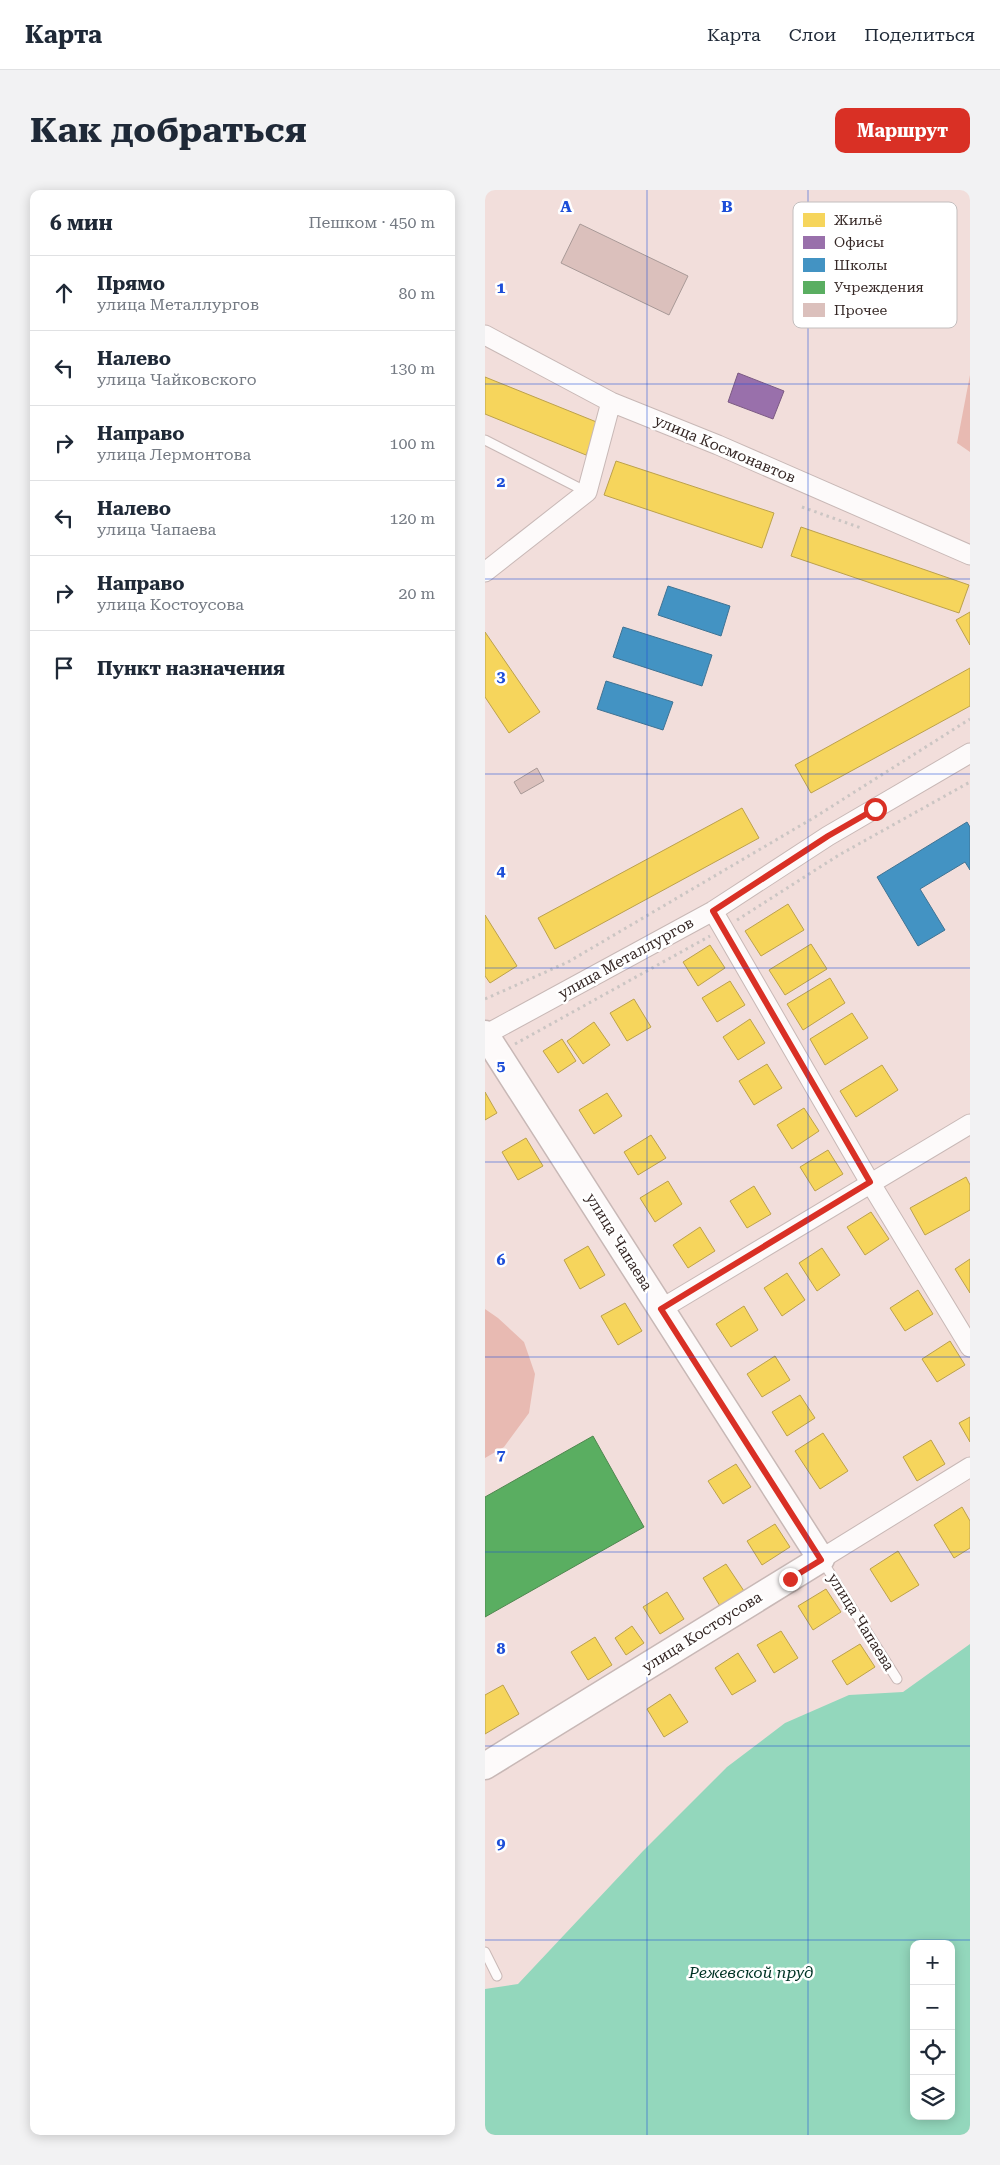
<!DOCTYPE html>
<html lang="ru">
<head>
<meta charset="utf-8">
<style>
	body { margin:0; font-family:"Roboto Serif",serif; background:#f2f2f3; color:#1f2937 }
	.controls { position:absolute; right:15px; bottom:15px; display:grid; overflow:hidden; border-radius:10px; box-shadow:0 2px 12px #0003 }
	.controls button { width:45px; height:45px; display:grid; place-items:center; padding:0; border:0; border-bottom:1px solid #e0e1e3; background:#fff; color:#1f2937; font:25px sans-serif }
	.stop { position:absolute; width:15px; height:15px; margin:-11px; border:4px solid #d93025; border-radius:50%; background:#fff }
	.stop.end { background:#d93025; border-color:#fff; box-shadow:0 1px 5px #0008 }
	.list { margin:0; padding:0; list-style:none }
	h2 { display:flex; justify-content:space-between; align-items:center; height:65px; margin:0; padding:0 20px; font-size:21px }
	h2 small { font-size:16px; font-weight:400; color:#747a83 }
	.list li { display:grid; grid-template-columns:32px 1fr auto; gap:15px; align-items:center; box-sizing:border-box; height:75px; padding:0 20px; border-top:1px solid #e0e1e3 }
	.list b { display:block; font-size:19px; white-space:nowrap }
	.list p { margin:0; font-size:16px; white-space:nowrap; color:#747a83 }
	.list em { font-size:16px; font-style:normal; color:#747a83 }
	.icon { flex:none; width:28px; height:28px; fill:none; stroke:currentColor; stroke-width:2; stroke-linecap:round; stroke-linejoin:round }
	.map { position:relative; flex:none; width:485px; height:1945px; overflow:hidden; border-radius:10px }
	header { display:flex; align-items:center; gap:30px; box-sizing:border-box; height:70px; padding:0 25px; background:#fff; border-bottom:1px solid #e0e1e3 }
	header strong { font-size:24px }
	nav { display:flex; gap:28px; margin-inline-start:auto; font-size:18px }
	.intro { display:flex; align-items:center; justify-content:space-between; box-sizing:border-box; height:120px; padding:0 30px }
	h1 { margin:0; font-size:35px }
	.button { padding:12px 22px; border-radius:10px; background:#d93025; color:#fff; font-size:18px; font-weight:700 }
	main { display:flex; gap:30px; padding:0 30px }
	aside { flex:1; background:#fff; border-radius:10px; box-shadow:0 2px 12px #0003 }
	.map>svg:first-child { display:block }
	.green { fill:#e8bab2 }
	.water { fill:#93d7bc; fill-rule:evenodd }
	.homes { fill:#f6d55c; stroke:#bca14c }
	.offices { fill:#9970ab; stroke:#7b5a83 }
	.schools { fill:#4393c3; stroke:#3f7394 }
	.public { fill:#5aae61; stroke:#4f864f }
	.building { fill:#dbc0bc; stroke:#a89997 }
	.lines { fill:none; stroke-linecap:round; stroke-linejoin:round }
	.lane-casing { stroke:#c8b8b6; stroke-width:11 }
	.street-casing { stroke:#c8b8b6; stroke-width:21 }
	.secondary-casing { stroke:#c8b8b6; stroke-width:29 }
	.path { stroke:#cbc5c3; stroke-width:3; stroke-dasharray:2.5 4; stroke-linecap:butt }
	.lane { stroke:#fdfafa; stroke-width:9 }
	.street { stroke:#fdfafa; stroke-width:19 }
	.secondary { stroke:#fdfafa; stroke-width:26 }
	.route { stroke:#d93025; stroke-width:6 }
	.grid { fill:none; stroke:#1d4ed8; stroke-width:1; stroke-opacity:0.55 }
	.labels { text-anchor:middle; stroke-width:5; stroke-linejoin:round; paint-order:stroke }
	.street-label { font-size:15px; fill:#362826; stroke:#fff }
	.water-label { font-size:16px; font-style:italic; fill:#003325; stroke:#fff }
	.key { fill:#fff; stroke:#c3bebe; stroke-width:1 }
	.key-label { font-size:14px; fill:#362826 }
	.grid-label { font-size:16px; text-anchor:middle; font-weight:bold; fill:#1d4ed8; stroke:#fff; stroke-width:5; stroke-linejoin:round; paint-order:stroke }
</style>
</head>
<body>
<header>
<strong>Карта</strong>
<nav><a>Карта</a><a>Слои</a><a>Поделиться</a></nav>
</header>
<div class="intro"><h1>Как добраться</h1><a class="button">Маршрут</a></div>
<main>
<aside>
<h2>6 мин<small>Пешком · 450 m</small></h2>
<ul class="list">
<li><svg class="icon" aria-label="ahead" viewBox="0 0 24 24"><path d="M12 20V5M6 11l6-6 6 6"/></svg><div><b>Прямо</b><p>улица Металлургов</p></div><em>80 m</em></li>
<li><svg class="icon" aria-label="left" viewBox="0 0 24 24"><path d="M17 20v-9H6M10 6l-5 5 5 5"/></svg><div><b>Налево</b><p>улица Чайковского</p></div><em>130 m</em></li>
<li><svg class="icon" aria-label="right" viewBox="0 0 24 24"><path d="M7 20v-9h11M14 6l5 5-5 5"/></svg><div><b>Направо</b><p>улица Лермонтова</p></div><em>100 m</em></li>
<li><svg class="icon" aria-label="left" viewBox="0 0 24 24"><path d="M17 20v-9H6M10 6l-5 5 5 5"/></svg><div><b>Налево</b><p>улица Чапаева</p></div><em>120 m</em></li>
<li><svg class="icon" aria-label="right" viewBox="0 0 24 24"><path d="M7 20v-9h11M14 6l5 5-5 5"/></svg><div><b>Направо</b><p>улица Костоусова</p></div><em>20 m</em></li>
<li><svg class="icon" aria-label="arrive" viewBox="0 0 24 24"><path d="M6 21V4h12l-3 4 3 4H6"/></svg><div><b>Пункт назначения</b></div></li>
</ul>
</aside>
<div class="map">
<svg width="485" height="1945" viewBox="0 0 485 1945">
	<rect width="100%" height="100%" fill="#f2dedb"/>
	<path class="green" d="M 485,185 L 485,262 L 472,253 Z
		M 0,1119 L 13,1128 L 39,1152 L 50,1184 L 44,1223 L 19,1257 L 0,1268 Z"/>
	<path class="water" d="M 485,1454 L 485,1945 L 0,1945 L 0,1799 L 33,1794 L 158,1661 L 242,1577 L 300,1533 L 364,1505 L 418,1502 ZM 429,1754 L 466,1754 L 466,1926 L 429,1926 Z"/>
	<path class="homes" d="M 0,187 L 114,233 L 101,265 L 0,224 Z
		M 131,271 L 289,323 L 277,358 L 119,305 Z
		M 316,337 L 484,395 L 474,423 L 306,366 Z
		M 485,422 L 485,455 L 471,430 Z
		M 0,442 L 55,522 L 24,543 L 0,507 Z
		M 485,478 L 485,516 L 326,603 L 310,575 Z
		M 257,618 L 274,648 L 70,759 L 53,728 Z
		M 303,714 L 319,740 L 276,766 L 260,741 Z
		M 0,725 L 32,776 L 5,793 L 0,786 Z
		M 326,754 L 342,779 L 300,805 L 284,780 Z
		M 225,755 L 240,778 L 213,796 L 198,772 Z
		M 345,788 L 360,813 L 318,840 L 302,814 Z
		M 245,791 L 260,815 L 232,832 L 217,808 Z
		M 149,809 L 166,837 L 142,851 L 125,823 Z
		M 367,823 L 383,848 L 340,875 L 325,849 Z
		M 265,829 L 280,853 L 253,870 L 238,847 Z
		M 109,832 L 125,855 L 98,874 L 82,851 Z
		M 77,849 L 91,871 L 73,883 L 58,861 Z
		M 282,874 L 297,898 L 269,915 L 254,891 Z
		M 397,875 L 413,900 L 371,927 L 355,901 Z
		M 0,902 L 12,923 L 0,930 Z
		M 122,903 L 137,926 L 109,944 L 94,920 Z
		M 319,918 L 334,941 L 307,959 L 292,935 Z
		M 166,945 L 181,968 L 153,985 L 139,962 Z
		M 41,948 L 58,976 L 33,990 L 17,962 Z
		M 343,960 L 358,984 L 330,1001 L 315,977 Z
		M 481,987 L 485,995 L 485,1020 L 440,1045 L 425,1018 Z
		M 183,991 L 197,1014 L 170,1032 L 155,1008 Z
		M 269,996 L 286,1024 L 262,1038 L 245,1011 Z
		M 386,1022 L 404,1049 L 380,1065 L 362,1037 Z
		M 215,1037 L 230,1061 L 203,1078 L 188,1055 Z
		M 103,1056 L 120,1085 L 95,1099 L 79,1070 Z
		M 337,1058 L 355,1085 L 332,1101 L 314,1073 Z
		M 485,1069 L 485,1103 L 470,1079 Z
		M 302,1083 L 320,1110 L 297,1126 L 279,1098 Z
		M 433,1100 L 448,1124 L 420,1141 L 405,1118 Z
		M 140,1113 L 157,1141 L 133,1155 L 116,1126 Z
		M 259,1116 L 273,1140 L 246,1157 L 231,1134 Z
		M 465,1151 L 480,1175 L 452,1192 L 437,1169 Z
		M 290,1166 L 305,1190 L 277,1207 L 262,1184 Z
		M 315,1205 L 330,1228 L 302,1246 L 287,1222 Z
		M 485,1227 L 485,1252 L 474,1233 Z
		M 338,1243 L 363,1281 L 335,1299 L 310,1261 Z
		M 446,1250 L 460,1274 L 432,1291 L 418,1267 Z
		M 251,1274 L 266,1297 L 238,1314 L 223,1291 Z
		M 477,1317 L 485,1331 L 485,1358 L 469,1368 L 449,1335 Z
		M 290,1334 L 305,1357 L 277,1375 L 262,1351 Z
		M 413,1361 L 434,1395 L 406,1412 L 385,1379 Z
		M 241,1374 L 259,1401 L 235,1416 L 218,1388 Z
		M 341,1399 L 356,1422 L 328,1440 L 313,1416 Z
		M 182,1402 L 199,1429 L 175,1444 L 158,1417 Z
		M 147,1436 L 159,1453 L 141,1465 L 130,1448 Z
		M 296,1441 L 313,1468 L 289,1483 L 272,1455 Z
		M 110,1447 L 127,1475 L 103,1490 L 86,1462 Z
		M 375,1454 L 390,1477 L 362,1495 L 347,1471 Z
		M 253,1463 L 271,1491 L 247,1505 L 230,1478 Z
		M 18,1495 L 34,1524 L 0,1544 L 0,1505 Z
		M 185,1504 L 203,1532 L 179,1547 L 162,1519 Z"/>
	<path class="offices" d="M 253,183 L 299,201 L 288,229 L 243,212 Z"/>
	<path class="schools" d="M 183,396 L 245,416 L 236,446 L 173,425 Z
		M 138,437 L 227,465 L 217,496 L 128,467 Z
		M 121,491 L 188,512 L 178,540 L 112,519 Z
		M 482,632 L 485,637 L 485,680 L 480,672 L 435,699 L 460,740 L 433,756 L 392,687 Z"/>
	<path class="public" d="M 108,1246 L 159,1337 L 0,1427 L 0,1307 Z"/>
	<path class="building" d="M 95,34 L 203,86 L 184,125 L 76,73 Z
		M 52,578 L 59,591 L 36,604 L 29,592 Z"/>
	<g class="lines">
		<g class="lane-casing">
			<path id="lane" d="M 0,250 L 102,302
				M 338,1372 L 412,1489
				M 0,1762 L 12,1786"/>
		</g>
		<g class="street-casing">
			<path id="street" d="M 0,145 L 126,212 L 233,255 L 485,365
				M 0,382 L 102,302 L 126,212
				M 228,721 L 380,984 L 485,1157
				M 0,845 L 228,721 L 343,646 L 485,563
				M 176,1119 L 485,934
				M 336,1369 L 485,1277"/>
		</g>
		<g class="secondary-casing">
			<path id="secondary" d="M 0,844 L 336,1369 L 0,1576"/>
		</g>
		<path class="path" d="M 317,317 L 376,338
			M 252,730 L 354,665 L 485,592
			M 0,809 L 83,772 L 330,627 L 485,529
			M 30,854 L 225,746"/>
		<use href="#lane" class="lane"/>
		<use href="#street" class="street"/>
		<use href="#secondary" class="secondary"/>
	</g>
	<g class="lines">
		<path class="route" d="M 305,1389 L 336,1370 L 176,1119 L 385,992 L 228,721 L 343,646 L 390,619"/>
	</g>
	<path class="grid" d="M 162,0 L 162,1945M 323,0 L 323,1945M 0,194 L 485,194M 0,389 L 485,389M 0,584 L 485,584M 0,778 L 485,778M 0,972 L 485,972M 0,1167 L 485,1167M 0,1362 L 485,1362M 0,1556 L 485,1556M 0,1750 L 485,1750"/>
	<g class="labels">
		<g class="street-label">
			<text transform="translate(240 259) rotate(23)" y="5">улица Космонавтов</text>
			<text transform="translate(141 768) rotate(-29)" y="5">улица Металлургов</text>
			<text transform="translate(134 1052) rotate(58)" y="5">улица Чапаева</text>
			<text transform="translate(376 1432) rotate(58)" y="5">улица Чапаева</text>
			<text transform="translate(217 1442) rotate(-32)" y="5">улица Костоусова</text>
		</g>
		<g class="water-label">
			<text x="266" y="1788">Режевской пруд</text>
		</g>
	</g>
	<rect x="308" y="12" width="164" height="126" rx="8" class="key"/>
	<rect x="318" y="23" width="22" height="14" fill="#f6d55c"/>
	<rect x="318" y="46" width="22" height="13" fill="#9970ab"/>
	<rect x="318" y="68" width="22" height="14" fill="#4393c3"/>
	<rect x="318" y="91" width="22" height="13" fill="#5aae61"/>
	<rect x="318" y="113" width="22" height="14" fill="#dbc0bc"/>
	<g class="key-label">
		<text x="349" y="35">Жильё</text>
		<text x="349" y="57">Офисы</text>
		<text x="349" y="80">Школы</text>
		<text x="349" y="102">Учреждения</text>
		<text x="349" y="125">Прочее</text>
	</g>
	<g class="grid-label">
		<text x="81" y="22">A</text>
		<text x="242" y="22">B</text>
		<text x="16" y="103">1</text>
		<text x="16" y="297">2</text>
		<text x="16" y="492">3</text>
		<text x="16" y="686">4</text>
		<text x="16" y="881">5</text>
		<text x="16" y="1075">6</text>
		<text x="16" y="1270">7</text>
		<text x="16" y="1464">8</text>
		<text x="16" y="1659">9</text>
	</g>
</svg>
<div class="controls">
<button>+</button>
<button>−</button>
<button><svg class="icon" aria-label="locate" viewBox="0 0 24 24"><circle cx="12" cy="12" r="6"/><path d="M12 2v4M12 18v4M2 12h4M18 12h4"/></svg></button>
<button><svg class="icon" aria-label="layers" viewBox="0 0 24 24"><path d="M12 4l9 5-9 5-9-5zM3 14l9 5 9-5"/></svg></button>
</div>
<div class="stop" style="left:390px;top:619px"></div>
<div class="stop end" style="left:305px;top:1389px"></div>
</div>
</main>
</body>
</html>
